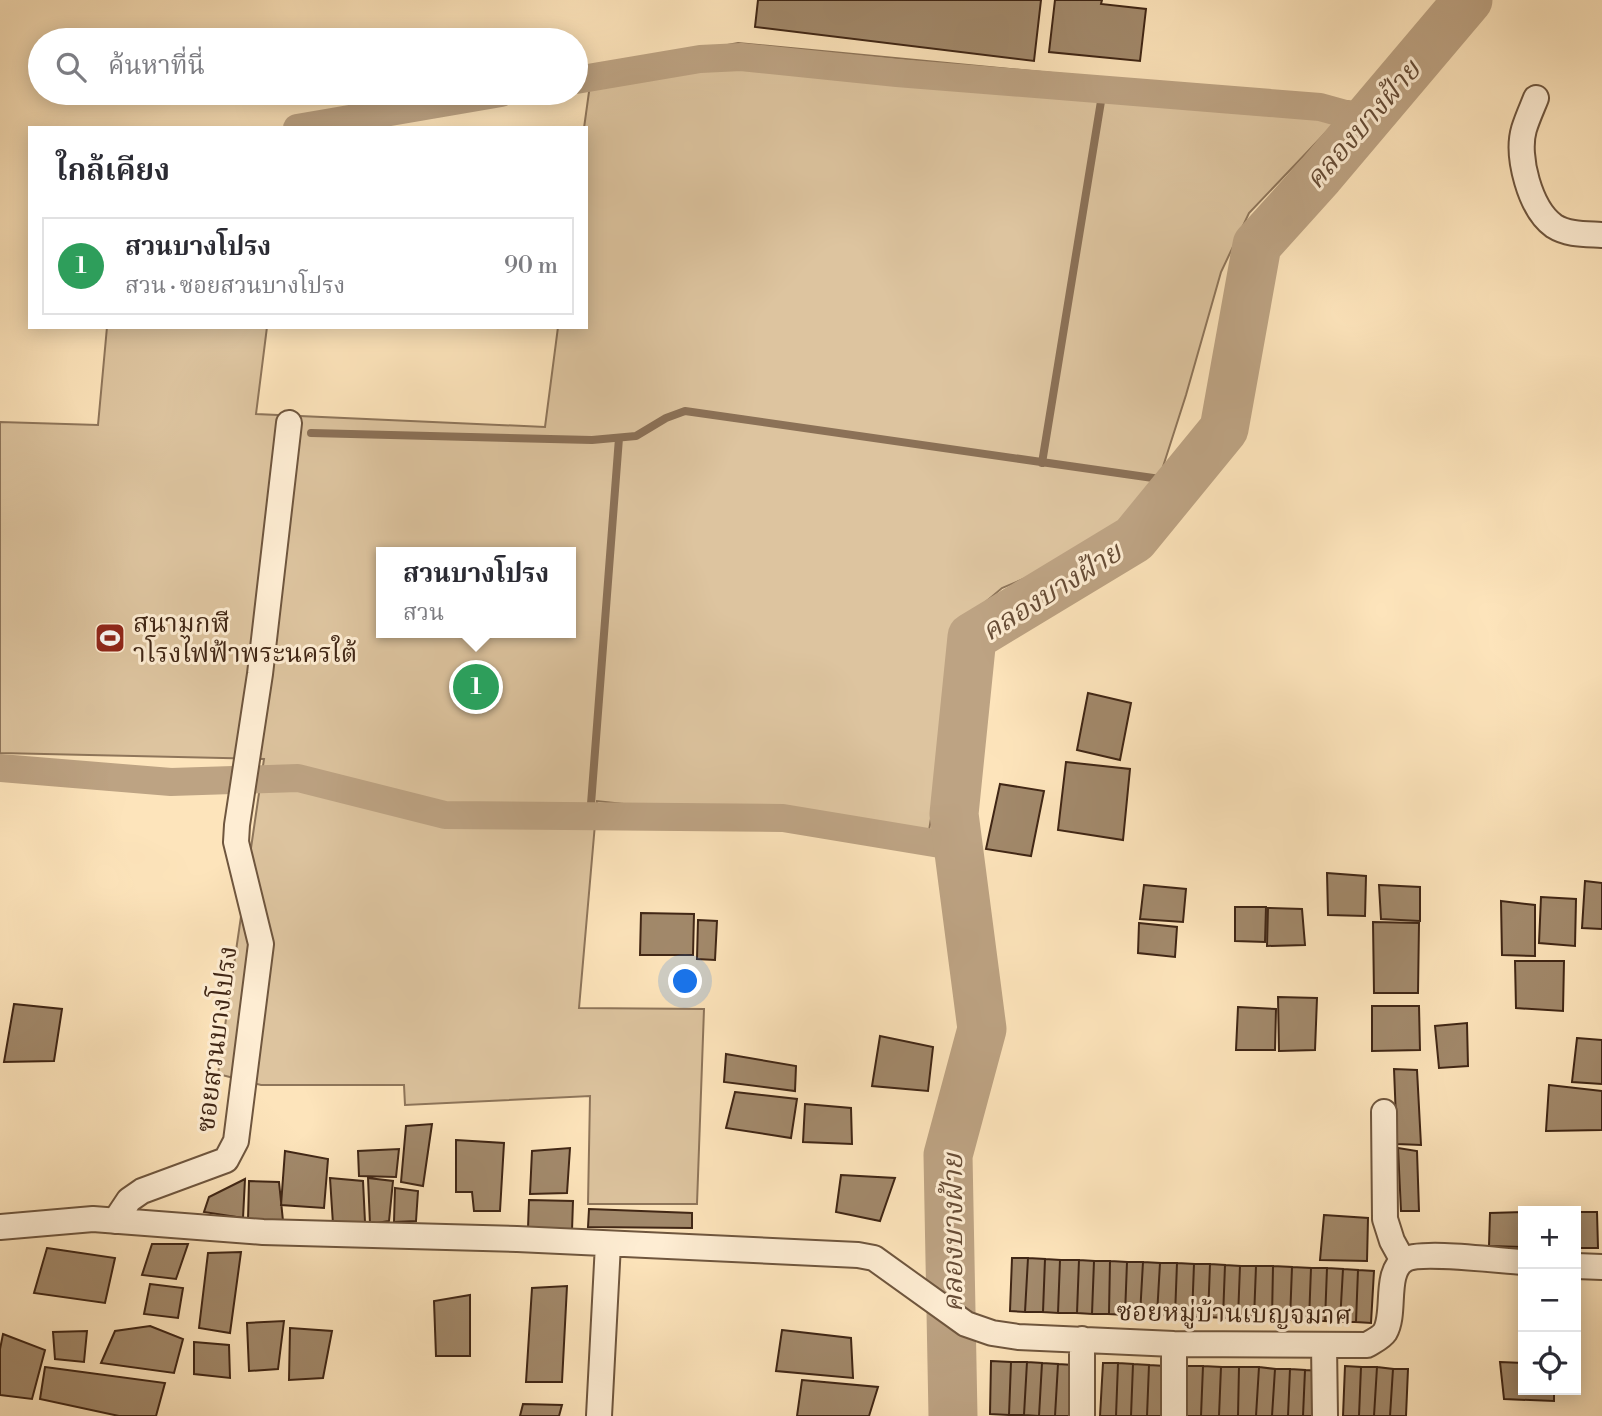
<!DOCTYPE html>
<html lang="th">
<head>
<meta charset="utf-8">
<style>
	body { margin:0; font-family:"Libre Bodoni","Noto Serif Thai",serif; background:#f7f7f7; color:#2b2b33 }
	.controls { position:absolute; right:21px; bottom:21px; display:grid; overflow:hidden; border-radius:0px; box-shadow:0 4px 18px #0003 }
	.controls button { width:63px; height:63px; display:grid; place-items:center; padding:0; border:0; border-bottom:2px solid #e1e1e2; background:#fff; color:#2b2b33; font:35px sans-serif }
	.you { position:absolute; left:686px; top:982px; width:24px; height:24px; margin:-18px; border:5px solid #fff; border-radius:50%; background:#1a73e8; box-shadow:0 0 0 10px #1a73e833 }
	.badge { display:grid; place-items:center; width:46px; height:46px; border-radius:50%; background:#db2777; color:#fff; font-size:23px; font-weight:700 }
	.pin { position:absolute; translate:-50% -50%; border:4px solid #fff; box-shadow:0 2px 7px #0006 }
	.popup { position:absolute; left:376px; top:547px; width:200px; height:91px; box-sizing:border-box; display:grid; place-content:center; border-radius:0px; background:#fff; filter:drop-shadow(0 2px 5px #0005); font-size:23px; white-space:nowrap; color:#7c7c81 }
	.popup b { font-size:26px; color:#2b2b33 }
	.popup::after { content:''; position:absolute; left:50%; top:100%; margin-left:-14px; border:14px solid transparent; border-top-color:#fff }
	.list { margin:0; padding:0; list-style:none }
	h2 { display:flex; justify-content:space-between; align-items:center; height:91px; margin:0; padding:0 28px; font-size:30px }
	h2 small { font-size:23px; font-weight:400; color:#7c7c81 }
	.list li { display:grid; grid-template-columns:46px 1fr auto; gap:21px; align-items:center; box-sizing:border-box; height:98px; margin:0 14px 14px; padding:0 14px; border:2px solid #e1e1e2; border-radius:0px }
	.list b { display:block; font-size:26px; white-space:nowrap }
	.list p { margin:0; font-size:23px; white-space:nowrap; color:#7c7c81 }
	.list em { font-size:23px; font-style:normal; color:#7c7c81 }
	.icon { flex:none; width:38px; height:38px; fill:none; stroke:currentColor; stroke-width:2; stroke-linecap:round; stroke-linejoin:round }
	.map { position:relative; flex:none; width:1602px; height:1416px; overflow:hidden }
	.search { position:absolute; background:#fff; box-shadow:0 4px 18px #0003; left:28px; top:28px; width:560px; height:77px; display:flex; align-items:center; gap:18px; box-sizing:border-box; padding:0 24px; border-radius:38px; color:#7c7c81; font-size:26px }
	.panel { position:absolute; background:#fff; box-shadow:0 4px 18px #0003; left:28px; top:126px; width:560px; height:203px; border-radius:0px }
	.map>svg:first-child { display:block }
	.green { fill:#ddc49f; stroke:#8e755a; stroke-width:2; fill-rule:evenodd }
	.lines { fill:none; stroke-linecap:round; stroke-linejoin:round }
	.stream { stroke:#8b7157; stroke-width:8 }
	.canal { stroke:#bda383; stroke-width:28 }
	.river { stroke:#bda383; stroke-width:49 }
	.building { fill:#a2896b; stroke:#402615; stroke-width:2 }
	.minor-casing { stroke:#6f563e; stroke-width:28 }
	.minor { stroke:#feedd3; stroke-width:24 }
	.labels { text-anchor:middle; stroke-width:6; stroke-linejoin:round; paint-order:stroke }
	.poi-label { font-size:26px; fill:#402615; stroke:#feedd3; text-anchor:start }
	.street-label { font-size:26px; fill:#402615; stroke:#feedd3 }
	.water-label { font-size:28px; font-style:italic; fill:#664c36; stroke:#feedd3 }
</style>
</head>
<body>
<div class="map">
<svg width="1602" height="1416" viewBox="0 0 1602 1416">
	<rect width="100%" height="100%" fill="#fde4bb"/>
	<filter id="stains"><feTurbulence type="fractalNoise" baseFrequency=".00286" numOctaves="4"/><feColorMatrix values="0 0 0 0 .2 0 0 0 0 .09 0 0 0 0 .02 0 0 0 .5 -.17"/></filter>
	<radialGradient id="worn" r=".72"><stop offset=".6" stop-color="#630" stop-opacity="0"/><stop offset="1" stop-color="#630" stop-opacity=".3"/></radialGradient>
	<path class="green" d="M 738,43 L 1355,102 L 1249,213 L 1221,272 L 1186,395 L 1151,504 L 1097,548 L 1002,588 L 963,621 L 928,837 L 597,801 L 579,1008 L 704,1009 L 697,1204 L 588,1204 L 590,1096 L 405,1105 L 404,1085 L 261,1085 L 218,1074 L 264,759 L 0,753 L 0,422 L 98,425 L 107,327 L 267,327 L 256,414 L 545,427 L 558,327 L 586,327 L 586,128 L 584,128 L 592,70 ZM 382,552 L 570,552 L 570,633 L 382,633 Z"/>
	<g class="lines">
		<path class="stream" d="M 311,433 L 592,440 L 636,436 L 666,418 L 685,411 L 1181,482
			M 1042,463 L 1103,89
			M 590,817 L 619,438"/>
		<path class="canal" d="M 576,80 L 700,59 L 741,57 L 897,73 L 1320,107 L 1367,120
			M 297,128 L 501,93
			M 0,768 L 171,782 L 298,778 L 445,815 L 783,818 L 958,847"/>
		<path class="river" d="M 953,1416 L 948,1155 L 982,1029 L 954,814 L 972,637 L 1134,539 L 1224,429 L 1257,245 L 1320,175 L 1468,0"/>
	</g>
	<path class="building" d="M 758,0 L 1041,0 L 1034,61 L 755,27 Z
		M 1055,0 L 1102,0 L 1101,4 L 1146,9 L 1140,61 L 1049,52 Z
		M 1088,693 L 1131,703 L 1120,760 L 1077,750 Z
		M 1066,762 L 1130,769 L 1123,840 L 1058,830 Z
		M 1000,784 L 1044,791 L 1031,856 L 986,849 Z
		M 1327,873 L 1366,876 L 1365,916 L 1328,915 Z
		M 1585,881 L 1602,883 L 1602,929 L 1582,928 Z
		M 1144,885 L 1186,889 L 1183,922 L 1140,919 Z
		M 1379,885 L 1420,887 L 1420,921 L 1381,919 Z
		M 1541,897 L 1576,899 L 1575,946 L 1539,943 Z
		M 1501,901 L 1535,905 L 1535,956 L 1502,955 Z
		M 1235,907 L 1266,907 L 1265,942 L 1235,941 Z
		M 1268,908 L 1302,909 L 1305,945 L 1267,946 Z
		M 641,913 L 694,914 L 693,955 L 640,955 Z
		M 698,920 L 717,921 L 715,960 L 697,959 Z
		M 1373,922 L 1419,923 L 1418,993 L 1374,993 Z
		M 1139,923 L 1177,927 L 1175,957 L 1138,953 Z
		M 1515,961 L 1564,961 L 1563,1011 L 1516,1008 Z
		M 1278,997 L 1317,998 L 1315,1050 L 1279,1051 Z
		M 14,1004 L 62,1009 L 54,1061 L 4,1062 Z
		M 1372,1006 L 1419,1006 L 1420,1050 L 1372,1051 Z
		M 1238,1007 L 1276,1009 L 1275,1050 L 1236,1050 Z
		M 1467,1023 L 1468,1066 L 1439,1068 L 1435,1026 Z
		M 880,1036 L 933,1047 L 928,1091 L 872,1086 Z
		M 1577,1038 L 1602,1040 L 1602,1084 L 1572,1082 Z
		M 726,1054 L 796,1066 L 795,1091 L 724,1082 Z
		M 1394,1069 L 1417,1070 L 1421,1145 L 1397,1144 Z
		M 1549,1085 L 1602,1091 L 1602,1130 L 1546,1131 Z
		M 735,1092 L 797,1099 L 791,1138 L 726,1128 Z
		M 805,1104 L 851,1108 L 852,1144 L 803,1142 Z
		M 432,1124 L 423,1186 L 401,1182 L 406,1126 Z
		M 456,1140 L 504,1143 L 500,1211 L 474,1211 L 472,1192 L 456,1192 Z
		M 570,1148 L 567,1193 L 530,1194 L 532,1151 Z
		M 1398,1148 L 1417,1151 L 1419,1211 L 1401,1211 Z
		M 399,1149 L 396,1177 L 359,1176 L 358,1151 Z
		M 285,1151 L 328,1159 L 324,1208 L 281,1205 Z
		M 841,1175 L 895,1178 L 880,1221 L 836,1212 Z
		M 330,1178 L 363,1181 L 365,1222 L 333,1224 Z
		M 368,1178 L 393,1181 L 389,1221 L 370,1224 Z
		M 245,1179 L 243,1218 L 204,1212 L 209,1197 Z
		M 249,1181 L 279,1182 L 283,1221 L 248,1220 Z
		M 395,1188 L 418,1191 L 416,1221 L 394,1222 Z
		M 529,1200 L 573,1201 L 572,1231 L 528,1228 Z
		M 589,1209 L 692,1213 L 692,1228 L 588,1227 Z
		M 1523,1212 L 1523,1247 L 1489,1246 L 1490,1213 Z
		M 1576,1212 L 1597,1212 L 1598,1248 L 1576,1248 Z
		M 1324,1215 L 1368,1218 L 1367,1261 L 1320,1260 Z
		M 152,1244 L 188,1244 L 176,1279 L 142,1275 Z
		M 47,1248 L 115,1258 L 105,1303 L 34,1293 Z
		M 241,1252 L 230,1333 L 199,1328 L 208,1253 Z
		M 1012,1258 L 1028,1258 L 1025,1312 L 1010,1311 Z
		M 1028,1258 L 1045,1259 L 1043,1312 L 1025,1312 Z
		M 1045,1259 L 1060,1260 L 1058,1313 L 1043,1312 Z
		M 1060,1260 L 1079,1260 L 1077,1313 L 1058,1313 Z
		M 1079,1260 L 1094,1261 L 1092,1314 L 1077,1313 Z
		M 1094,1261 L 1110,1261 L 1109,1314 L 1092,1314 Z
		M 1110,1261 L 1127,1262 L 1125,1315 L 1109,1314 Z
		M 1127,1262 L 1143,1262 L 1140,1315 L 1125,1315 Z
		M 1143,1262 L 1160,1263 L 1157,1315 L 1140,1315 Z
		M 1160,1263 L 1177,1263 L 1175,1316 L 1157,1315 Z
		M 1177,1263 L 1194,1264 L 1192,1317 L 1175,1316 Z
		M 1194,1264 L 1210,1264 L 1208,1317 L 1192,1317 Z
		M 1210,1264 L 1225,1265 L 1223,1318 L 1208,1317 Z
		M 1225,1265 L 1240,1266 L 1238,1318 L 1223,1318 Z
		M 1240,1266 L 1256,1266 L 1254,1319 L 1238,1318 Z
		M 1256,1266 L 1273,1266 L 1272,1319 L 1254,1319 Z
		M 1273,1266 L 1292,1267 L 1290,1320 L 1272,1319 Z
		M 1292,1267 L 1311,1268 L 1309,1321 L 1290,1320 Z
		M 1311,1268 L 1327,1268 L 1325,1321 L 1309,1321 Z
		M 1327,1268 L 1343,1269 L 1340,1322 L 1325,1321 Z
		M 1343,1269 L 1358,1270 L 1356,1322 L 1340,1322 Z
		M 1358,1270 L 1374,1271 L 1371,1323 L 1356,1322 Z
		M 150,1284 L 183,1288 L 178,1318 L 144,1314 Z
		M 567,1286 L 562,1382 L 526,1382 L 532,1288 Z
		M 470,1295 L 470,1356 L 436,1356 L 434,1301 Z
		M 284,1321 L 278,1369 L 249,1371 L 247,1323 Z
		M 150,1326 L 183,1339 L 174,1373 L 101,1363 L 115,1331 Z
		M 290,1328 L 332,1331 L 323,1378 L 289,1380 Z
		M 782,1330 L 851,1338 L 853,1378 L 776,1371 Z
		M 87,1331 L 84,1362 L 55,1359 L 53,1332 Z
		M 3,1334 L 45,1350 L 32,1399 L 0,1395 L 0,1349 Z
		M 194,1342 L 229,1345 L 230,1378 L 194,1374 Z
		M 991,1361 L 1011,1362 L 1009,1415 L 990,1414 Z
		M 1011,1362 L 1027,1362 L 1024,1415 L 1009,1415 Z
		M 1027,1362 L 1042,1363 L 1039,1416 L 1024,1415 Z
		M 1500,1362 L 1523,1363 L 1523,1390 L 1554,1390 L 1554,1401 L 1504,1399 Z
		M 1042,1363 L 1058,1364 L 1055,1416 L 1039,1416 Z
		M 1103,1363 L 1118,1363 L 1116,1416 L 1100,1416 Z
		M 1118,1363 L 1133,1364 L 1131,1416 L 1116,1416 Z
		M 1058,1364 L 1073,1365 L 1070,1416 L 1055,1416 Z
		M 1133,1364 L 1149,1365 L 1147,1416 L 1131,1416 Z
		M 1149,1365 L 1165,1366 L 1162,1416 L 1147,1416 Z
		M 1187,1366 L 1203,1366 L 1201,1416 L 1185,1416 Z
		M 1203,1366 L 1221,1367 L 1219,1416 L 1201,1416 Z
		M 1345,1366 L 1361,1367 L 1359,1416 L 1343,1416 Z
		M 45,1367 L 165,1383 L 156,1416 L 119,1416 L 40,1399 Z
		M 1221,1367 L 1239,1367 L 1238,1416 L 1219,1416 Z
		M 1239,1367 L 1259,1367 L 1256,1416 L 1238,1416 Z
		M 1259,1367 L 1275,1369 L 1272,1416 L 1256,1416 Z
		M 1361,1367 L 1377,1367 L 1374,1416 L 1359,1416 Z
		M 1377,1367 L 1393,1369 L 1390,1416 L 1374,1416 Z
		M 1275,1369 L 1290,1369 L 1288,1416 L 1272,1416 Z
		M 1290,1369 L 1305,1370 L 1303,1416 L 1288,1416 Z
		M 1393,1369 L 1408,1369 L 1406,1416 L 1390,1416 Z
		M 1305,1370 L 1321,1371 L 1319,1416 L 1303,1416 Z
		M 802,1380 L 878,1387 L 869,1416 L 797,1416 Z
		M 523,1404 L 562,1405 L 559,1416 L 520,1416 Z"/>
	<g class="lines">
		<g class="minor-casing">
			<path id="minor" d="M 1536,98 C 1532,108 1527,119 1524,129 C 1516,156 1530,209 1554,226 C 1568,235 1586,234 1602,235
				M 1384,1112 L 1385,1219 L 1392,1241 L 1403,1261
				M 115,1221 L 129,1200 L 142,1191 L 226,1160 L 236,1141 L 261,944 L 236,842 L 237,825 L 260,674 L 289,423
				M 0,1227 L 93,1219 L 263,1232 L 517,1239 L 858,1255 L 874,1258 L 966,1324 L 992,1333 L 1018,1337 L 1174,1344 L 1367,1345 C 1373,1341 1381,1338 1385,1332 C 1396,1313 1384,1273 1404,1260 C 1420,1250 1501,1261 1523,1262
				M 1576,1266 L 1602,1267
				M 1174,1344 L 1174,1416
				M 1324,1345 L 1325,1416
				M 599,1416 L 608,1244
				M 1082,1416 L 1082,1339"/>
		</g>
		<use href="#minor" class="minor"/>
	</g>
	<defs>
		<g id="stadium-square" transform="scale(1.575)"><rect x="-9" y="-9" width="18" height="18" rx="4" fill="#8f2418" stroke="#feedd3"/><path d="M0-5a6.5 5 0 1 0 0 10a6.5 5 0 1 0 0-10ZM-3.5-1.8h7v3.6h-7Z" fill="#fff"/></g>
	</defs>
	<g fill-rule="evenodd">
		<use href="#stadium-square" x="110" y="638"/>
	</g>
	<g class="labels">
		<g class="poi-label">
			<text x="133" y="632">สนามกฬี<tspan x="133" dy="30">าโรงไฟฟ้าพระนครใต้</tspan></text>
		</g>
		<g class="street-label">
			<text transform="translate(216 1039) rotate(-83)" y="9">ซอยสวนบางโปรง</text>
			<text transform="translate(1234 1313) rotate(1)" y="9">ซอยหมู่บ้านเบญจมาศ</text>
		</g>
		<g class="water-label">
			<text transform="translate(1362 124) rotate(-49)" y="10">คลองบางฝ้าย</text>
			<text transform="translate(1051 591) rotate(-32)" y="10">คลองบางฝ้าย</text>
			<text transform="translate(952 1233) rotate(-90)" y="10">คลองบางฝ้าย</text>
		</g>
	</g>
	<rect width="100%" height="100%" filter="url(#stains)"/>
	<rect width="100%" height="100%" fill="url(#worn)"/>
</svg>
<div class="controls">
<button>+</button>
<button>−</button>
<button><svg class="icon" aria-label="locate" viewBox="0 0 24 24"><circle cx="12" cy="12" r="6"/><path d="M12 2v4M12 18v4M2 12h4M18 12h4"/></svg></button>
</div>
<div class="you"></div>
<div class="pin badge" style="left:476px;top:687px;background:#2e9e5b">1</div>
<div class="popup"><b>สวนบางโปรง</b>สวน</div>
<div class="search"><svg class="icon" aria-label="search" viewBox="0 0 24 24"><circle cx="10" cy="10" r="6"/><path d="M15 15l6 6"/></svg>ค้นหาที่นี่</div>
<section class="panel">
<h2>ใกล้เคียง<small></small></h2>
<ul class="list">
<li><span class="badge" style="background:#2e9e5b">1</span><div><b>สวนบางโปรง</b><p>สวน · ซอยสวนบางโปรง</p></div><em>90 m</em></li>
</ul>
</section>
</div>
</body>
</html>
